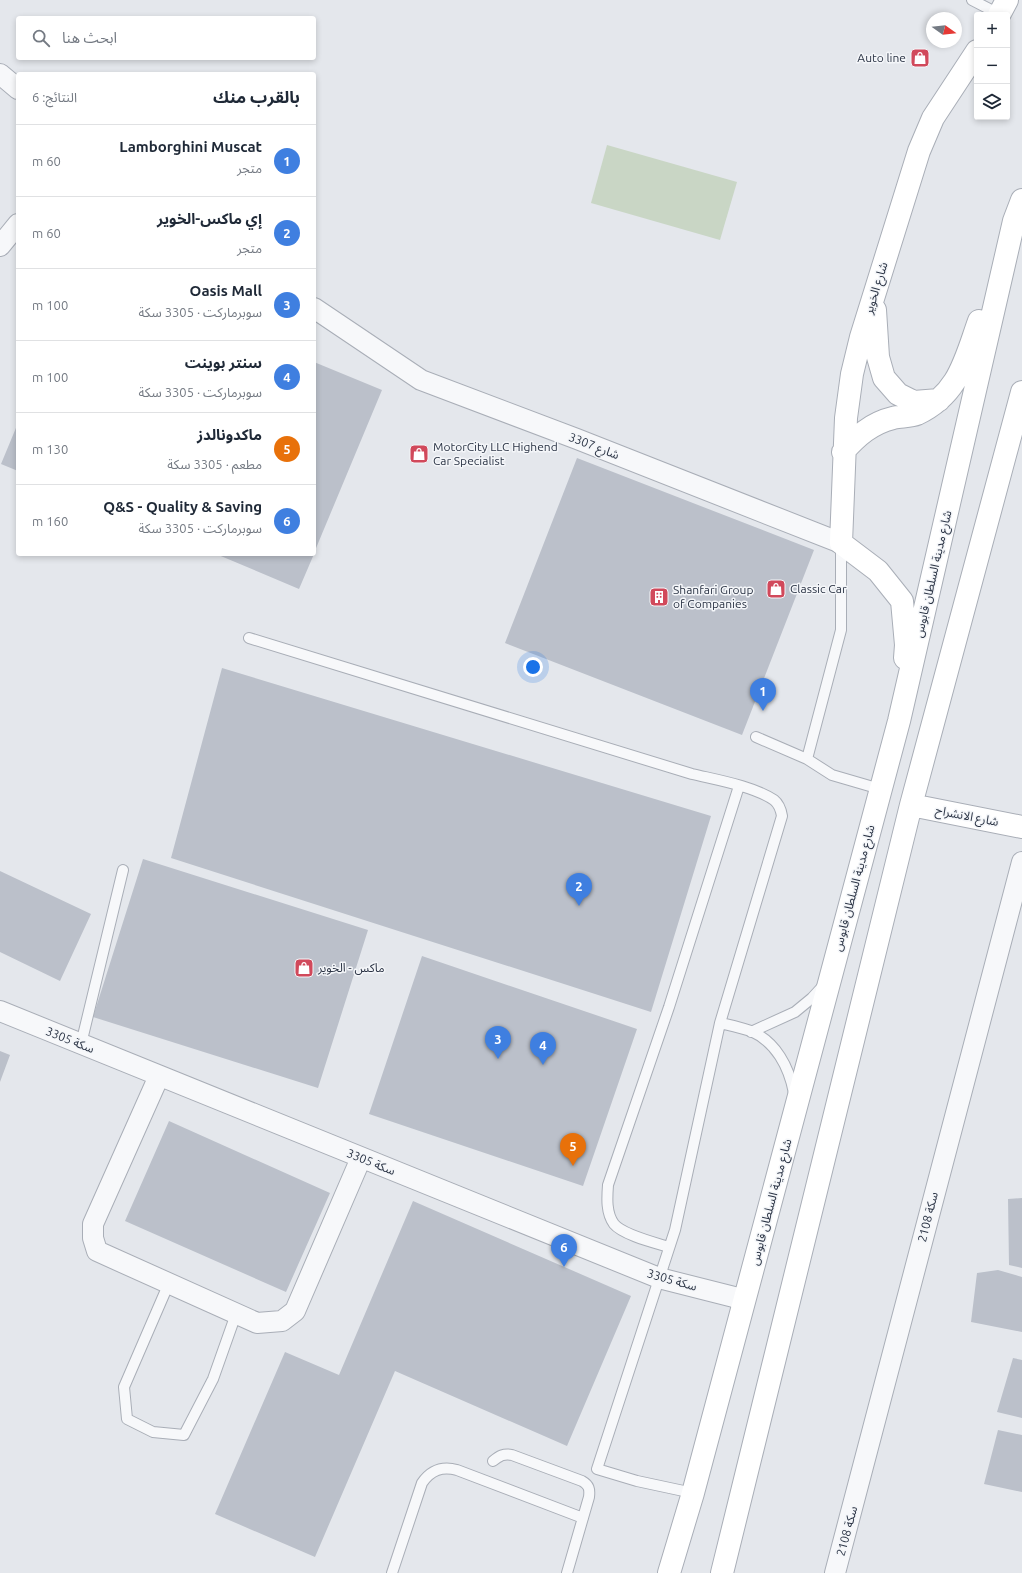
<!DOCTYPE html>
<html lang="ar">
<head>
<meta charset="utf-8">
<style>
	body { margin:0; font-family:Ubuntu,"Noto Sans Arabic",sans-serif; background:#f2f2f3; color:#1f2937; direction:rtl }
	.controls { position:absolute; right:12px; top:12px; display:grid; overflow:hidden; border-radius:4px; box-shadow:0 2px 6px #0003 }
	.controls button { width:36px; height:36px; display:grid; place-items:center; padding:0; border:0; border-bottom:1px solid #e0e1e3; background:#fff; color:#1f2937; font:20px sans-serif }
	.compass { position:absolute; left:926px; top:12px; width:36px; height:36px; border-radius:50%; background:#fff; box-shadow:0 2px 6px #0003; rotate:105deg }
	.you { position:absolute; left:533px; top:667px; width:14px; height:14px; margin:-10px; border:3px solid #fff; border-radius:50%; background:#1a73e8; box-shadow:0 0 0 6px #1a73e833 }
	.badge { display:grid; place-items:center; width:26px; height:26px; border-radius:50%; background:#d1495b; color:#fff; font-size:13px; font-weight:700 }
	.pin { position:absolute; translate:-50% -33px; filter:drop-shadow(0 1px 2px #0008) }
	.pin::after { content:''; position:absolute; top:21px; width:14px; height:12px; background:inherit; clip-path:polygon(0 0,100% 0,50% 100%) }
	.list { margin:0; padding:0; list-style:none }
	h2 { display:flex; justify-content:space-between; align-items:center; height:52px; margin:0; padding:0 16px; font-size:17px }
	h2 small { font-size:13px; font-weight:400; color:#747a83 }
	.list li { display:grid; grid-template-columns:26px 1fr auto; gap:12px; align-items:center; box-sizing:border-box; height:72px; padding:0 16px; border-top:1px solid #e0e1e3 }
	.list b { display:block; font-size:15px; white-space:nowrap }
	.list p { margin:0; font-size:13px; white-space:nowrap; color:#747a83 }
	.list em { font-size:13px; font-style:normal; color:#747a83 }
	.icon { flex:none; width:22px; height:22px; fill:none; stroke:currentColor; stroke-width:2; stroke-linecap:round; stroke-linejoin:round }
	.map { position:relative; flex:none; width:1022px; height:1573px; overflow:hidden; direction:ltr }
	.search { position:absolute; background:#fff; box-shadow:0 2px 6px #0003; left:16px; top:16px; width:300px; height:44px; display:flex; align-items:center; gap:10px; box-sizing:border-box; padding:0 14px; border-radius:4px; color:#747a83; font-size:15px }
	.panel { position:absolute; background:#fff; box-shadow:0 2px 6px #0003; left:16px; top:72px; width:300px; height:484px; border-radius:4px; direction:rtl }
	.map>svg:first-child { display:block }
	.garden { fill:#c9d6c5 }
	.building { fill:#bbc0ca }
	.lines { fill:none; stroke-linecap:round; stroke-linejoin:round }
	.lane-casing { stroke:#a9aeb7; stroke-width:12 }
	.street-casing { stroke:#a9aeb7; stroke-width:22 }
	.secondary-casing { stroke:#a9aeb7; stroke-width:24 }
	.lane { stroke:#f7f8fa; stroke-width:10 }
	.street { stroke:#f7f8fa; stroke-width:20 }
	.secondary { stroke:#fff; stroke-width:22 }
	.labels { text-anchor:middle; stroke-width:3; stroke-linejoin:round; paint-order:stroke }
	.poi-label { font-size:12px; fill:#2b3445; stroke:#f4f6f9; text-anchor:start }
	.street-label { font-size:12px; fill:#2b3445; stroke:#f4f6f9 }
</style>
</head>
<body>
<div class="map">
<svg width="1022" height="1573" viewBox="0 0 1022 1573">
	<rect width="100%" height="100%" fill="#e4e7ec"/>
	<path class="garden" d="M 607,145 L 737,182 L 720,240 L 591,203 Z"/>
	<path class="building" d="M 314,362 L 382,390 L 314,553 Z
		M 18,423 L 18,471 L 1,464 Z
		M 577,458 L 814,550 L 742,735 L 505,643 Z
		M 216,554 L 314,554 L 299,589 Z
		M 222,668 L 711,816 L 651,1012 L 171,858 Z
		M 143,859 L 368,930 L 318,1088 L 93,1017 Z
		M 0,871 L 91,914 L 60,981 L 0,952 Z
		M 422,956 L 637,1029 L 583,1186 L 369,1114 Z
		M 0,1051 L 10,1055 L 0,1082 Z
		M 169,1121 L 330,1193 L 286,1292 L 125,1221 Z
		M 1022,1198 L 1022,1268 L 1009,1265 L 1008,1199 Z
		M 413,1201 L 631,1296 L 567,1446 L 395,1371 L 315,1557 L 215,1514 L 285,1352 L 339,1375 Z
		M 998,1270 L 1022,1277 L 1022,1332 L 971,1322 L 977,1273 Z
		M 1013,1358 L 1022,1360 L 1022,1418 L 997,1412 Z
		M 998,1430 L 1022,1435 L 1022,1492 L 984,1484 Z"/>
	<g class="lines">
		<g class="lane-casing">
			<path id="lane" d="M 972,0 L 999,14
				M 249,638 L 692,774 C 717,780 753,786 774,800 C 779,804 781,810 782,816 L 720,1023 L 675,1230 L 597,1469 L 637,1481 L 693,1493
				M 756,737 L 807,759 L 832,775 L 880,789
				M 807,759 L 841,630 L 841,543
				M 720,1023 C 730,1025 741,1028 751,1031 C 776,1042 789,1067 794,1093
				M 751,1032 L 795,1012 L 812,998 L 823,986
				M 81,1044 L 123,870
				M 669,1247 C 656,1243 623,1235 614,1224 C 606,1213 607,1198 608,1185 L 669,1007 L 739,786
				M 169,1283 L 124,1387 L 127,1419 L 153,1432 L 184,1435 L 213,1379 L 236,1314
				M 493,1461 C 499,1456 504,1453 512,1455 L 582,1481 C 589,1485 590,1489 589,1497 L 567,1573
				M 392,1573 L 422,1483 C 431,1470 442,1466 457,1470 L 583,1518"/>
		</g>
		<g class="street-casing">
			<path id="street" d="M 0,74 L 18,89
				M 0,246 L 18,224
				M 314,308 L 421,380 L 577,439 L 841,543
				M 0,1011 L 659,1278 L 734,1297 L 744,1302
				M 159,1076 L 93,1224 L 93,1238 L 97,1251 L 257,1323 L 282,1321 L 295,1311 L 361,1158
				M 835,1573 L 1022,862"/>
		</g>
		<g class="secondary-casing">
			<path id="secondary" d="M 999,15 L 1007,0
				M 875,310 L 878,357 L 884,378 L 898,394 L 914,402 L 939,400
				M 843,452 C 857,436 872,423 893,418 C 900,416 910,417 917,414 C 959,394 965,360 979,321
				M 905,658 L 906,645 L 902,601 L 878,571 L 841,543 L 846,418 L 852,374 L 861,337 L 919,151 L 933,118 L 977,51
				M 911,805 L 1022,827
				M 669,1573 L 693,1493 L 899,721 L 1014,221 L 1022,200
				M 722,1573 L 911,805 L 1022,392"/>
		</g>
		<use href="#lane" class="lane"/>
		<use href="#street" class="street"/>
		<use href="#secondary" class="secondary"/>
	</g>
	<defs>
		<g id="shop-square" transform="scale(1)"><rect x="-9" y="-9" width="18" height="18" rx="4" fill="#d1495b" stroke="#f4f6f9"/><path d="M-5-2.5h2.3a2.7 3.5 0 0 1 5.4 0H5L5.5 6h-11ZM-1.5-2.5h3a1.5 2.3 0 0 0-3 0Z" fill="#fff"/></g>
		<g id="building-square" transform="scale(1)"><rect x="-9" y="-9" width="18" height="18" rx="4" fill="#d1495b" stroke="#f4f6f9"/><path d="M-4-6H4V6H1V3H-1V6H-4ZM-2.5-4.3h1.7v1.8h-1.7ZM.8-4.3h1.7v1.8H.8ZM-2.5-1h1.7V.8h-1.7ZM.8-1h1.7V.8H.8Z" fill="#fff"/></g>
	</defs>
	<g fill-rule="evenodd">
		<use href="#shop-square" x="920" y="58"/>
		<use href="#shop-square" x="419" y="454"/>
		<use href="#shop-square" x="776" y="589"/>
		<use href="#building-square" x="659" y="597"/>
		<use href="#shop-square" x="304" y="968"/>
	</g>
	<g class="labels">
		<g class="poi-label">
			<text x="906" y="62" text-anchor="end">Auto line</text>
			<text x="433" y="451">MotorCity LLC Highend<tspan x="433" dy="14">Car Specialist</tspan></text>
			<text x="790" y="593">Classic Car</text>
			<text x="673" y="594">Shanfari Group<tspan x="673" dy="14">of Companies</tspan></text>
			<text x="318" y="972">ماكس - الخوير</text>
		</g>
		<g class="street-label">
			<text transform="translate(876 288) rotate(-73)" y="4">شارع الخوير</text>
			<text transform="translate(594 446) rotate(21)" y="4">3307 شارع</text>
			<text transform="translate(933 574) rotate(-77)" y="4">شارع مدينة السلطان قابوس</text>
			<text transform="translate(967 816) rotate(11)" y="4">شارع الانشراح</text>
			<text transform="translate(854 888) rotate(-75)" y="4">شارع مدينة السلطان قابوس</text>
			<text transform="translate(70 1040) rotate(22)" y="4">3305 سكة</text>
			<text transform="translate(371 1162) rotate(22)" y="4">3305 سكة</text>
			<text transform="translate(771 1202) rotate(-75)" y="4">شارع مدينة السلطان قابوس</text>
			<text transform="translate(928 1217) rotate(-76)" y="4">سكة 2108</text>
			<text transform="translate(672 1280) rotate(16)" y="4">3305 سكة</text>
			<text transform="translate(847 1531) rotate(-75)" y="4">سكة 2108</text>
		</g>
	</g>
</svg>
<div class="controls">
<button>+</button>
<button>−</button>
<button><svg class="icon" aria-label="layers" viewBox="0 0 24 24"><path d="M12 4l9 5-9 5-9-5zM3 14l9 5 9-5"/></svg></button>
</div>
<svg class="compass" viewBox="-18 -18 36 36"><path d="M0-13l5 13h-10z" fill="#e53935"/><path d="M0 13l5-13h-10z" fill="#747a83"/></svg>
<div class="you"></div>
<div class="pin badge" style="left:763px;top:711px;background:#3f7fe0">1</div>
<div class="pin badge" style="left:579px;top:906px;background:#3f7fe0">2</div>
<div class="pin badge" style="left:498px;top:1059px;background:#3f7fe0">3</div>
<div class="pin badge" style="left:543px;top:1065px;background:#3f7fe0">4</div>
<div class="pin badge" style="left:573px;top:1166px;background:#e8710a">5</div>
<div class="pin badge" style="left:564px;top:1267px;background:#3f7fe0">6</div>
<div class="search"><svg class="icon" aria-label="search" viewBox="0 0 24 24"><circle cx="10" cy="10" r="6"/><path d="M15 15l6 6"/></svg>ابحث هنا</div>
<section class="panel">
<h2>بالقرب منك<small>النتائج: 6</small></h2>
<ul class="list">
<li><span class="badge" style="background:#3f7fe0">1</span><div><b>Lamborghini Muscat</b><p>متجر</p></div><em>60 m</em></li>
<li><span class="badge" style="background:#3f7fe0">2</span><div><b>إي ماكس-الخوير</b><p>متجر</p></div><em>60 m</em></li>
<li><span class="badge" style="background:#3f7fe0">3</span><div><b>Oasis Mall</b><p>سوبرماركت · 3305 سكة</p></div><em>100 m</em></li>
<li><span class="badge" style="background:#3f7fe0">4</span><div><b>سنتر بوينت</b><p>سوبرماركت · 3305 سكة</p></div><em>100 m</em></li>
<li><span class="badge" style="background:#e8710a">5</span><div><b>ماكدونالدز</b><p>مطعم · 3305 سكة</p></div><em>130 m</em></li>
<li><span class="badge" style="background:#3f7fe0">6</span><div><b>Q&amp;S - Quality &amp; Saving</b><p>سوبرماركت · 3305 سكة</p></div><em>160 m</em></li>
</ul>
</section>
</div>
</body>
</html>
